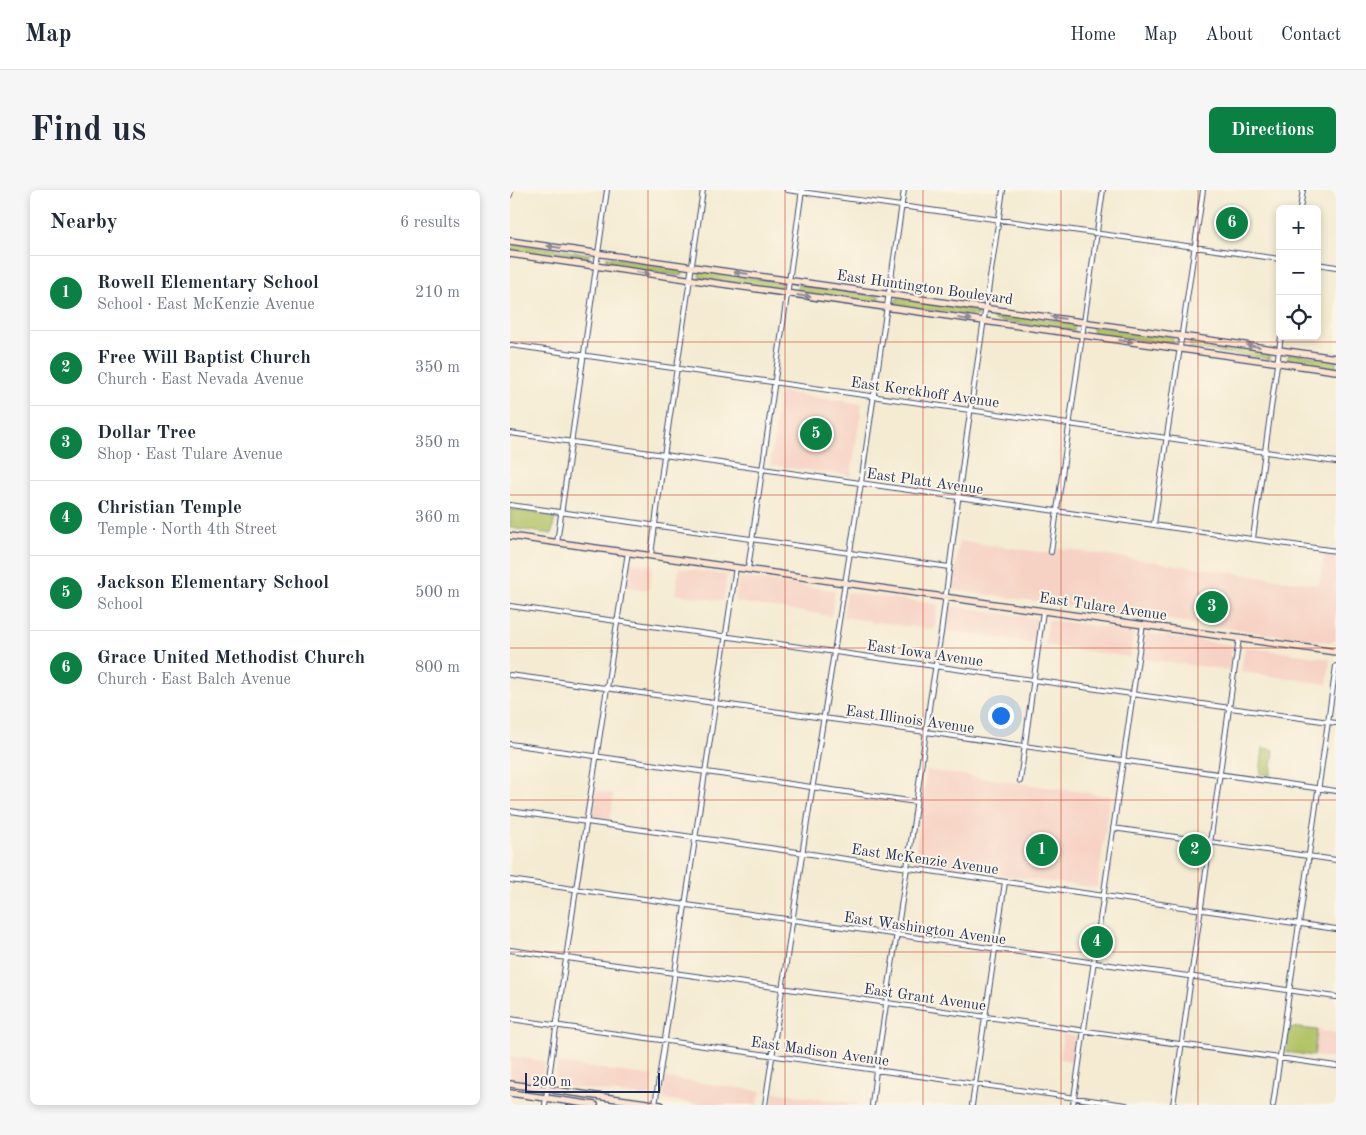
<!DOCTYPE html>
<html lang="en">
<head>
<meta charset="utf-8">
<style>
	body { margin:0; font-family:"Old Standard TT",serif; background:#f6f6f7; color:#1f2937 }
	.controls { position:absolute; right:15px; top:15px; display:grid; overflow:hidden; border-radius:8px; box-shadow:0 2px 8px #0003 }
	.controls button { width:45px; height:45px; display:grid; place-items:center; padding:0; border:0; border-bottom:1px solid #e0e1e3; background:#fff; color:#1f2937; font:25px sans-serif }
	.scale { position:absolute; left:15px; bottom:12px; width:135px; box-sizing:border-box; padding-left:5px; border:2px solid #1b2f5e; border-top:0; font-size:14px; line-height:18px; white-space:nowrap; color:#1b2f5e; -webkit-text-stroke:4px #fcf5e5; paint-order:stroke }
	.you { position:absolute; left:490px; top:525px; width:18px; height:18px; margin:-12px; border:4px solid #fff; border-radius:50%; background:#1a73e8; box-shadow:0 0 0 8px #1a73e833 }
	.badge { display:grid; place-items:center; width:32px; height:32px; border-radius:50%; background:#0b8043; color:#fff; font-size:16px; font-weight:700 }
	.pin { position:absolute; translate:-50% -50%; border:2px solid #fff; box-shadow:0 1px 5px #0006 }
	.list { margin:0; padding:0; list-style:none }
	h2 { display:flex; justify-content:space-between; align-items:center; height:65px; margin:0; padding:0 20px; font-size:21px }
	h2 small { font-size:16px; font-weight:400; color:#747a83 }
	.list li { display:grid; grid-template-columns:32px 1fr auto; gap:15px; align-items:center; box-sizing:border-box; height:75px; padding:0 20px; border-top:1px solid #e0e1e3 }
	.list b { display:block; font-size:19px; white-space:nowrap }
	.list p { margin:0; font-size:16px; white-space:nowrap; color:#747a83 }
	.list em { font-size:16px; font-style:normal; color:#747a83 }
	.icon { flex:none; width:28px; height:28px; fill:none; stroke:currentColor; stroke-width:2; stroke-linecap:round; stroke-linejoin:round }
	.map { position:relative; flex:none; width:826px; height:915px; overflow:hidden; border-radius:8px }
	header { display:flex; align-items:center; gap:30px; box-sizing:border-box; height:70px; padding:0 25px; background:#fff; border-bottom:1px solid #e0e1e3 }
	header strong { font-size:24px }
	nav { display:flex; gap:28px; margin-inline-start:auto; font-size:18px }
	.intro { display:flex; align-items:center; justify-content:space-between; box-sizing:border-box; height:120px; padding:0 30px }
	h1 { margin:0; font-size:35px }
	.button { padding:12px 22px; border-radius:8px; background:#0b8043; color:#fff; font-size:18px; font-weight:700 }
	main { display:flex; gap:30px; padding:0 30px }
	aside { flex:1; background:#fff; border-radius:8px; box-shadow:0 2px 8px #0003 }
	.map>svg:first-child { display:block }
	.built { fill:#f6d2c4 }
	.green { fill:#b2c366; stroke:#667962 }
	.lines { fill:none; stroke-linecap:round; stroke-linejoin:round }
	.street-casing { stroke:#3c4b6f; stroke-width:6 }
	.secondary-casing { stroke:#3c4b6f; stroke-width:8 }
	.street { stroke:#fff; stroke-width:4 }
	.secondary { stroke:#fde4d1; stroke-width:5.5 }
	.oneway { fill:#8c8a98 }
	.grid { fill:none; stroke:#c8321e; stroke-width:1; stroke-opacity:0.55 }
	.labels { text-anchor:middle; stroke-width:4; stroke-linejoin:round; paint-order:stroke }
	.street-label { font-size:15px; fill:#1b2f5e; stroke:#fcf5e5 }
</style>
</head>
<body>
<header>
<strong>Map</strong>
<nav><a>Home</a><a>Map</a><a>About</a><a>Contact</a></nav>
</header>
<div class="intro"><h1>Find us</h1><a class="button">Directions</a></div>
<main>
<aside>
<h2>Nearby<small>6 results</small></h2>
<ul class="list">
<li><span class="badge">1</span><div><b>Rowell Elementary School</b><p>School · East McKenzie Avenue</p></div><em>210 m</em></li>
<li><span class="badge">2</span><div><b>Free Will Baptist Church</b><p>Church · East Nevada Avenue</p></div><em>350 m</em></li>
<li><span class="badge">3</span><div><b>Dollar Tree</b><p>Shop · East Tulare Avenue</p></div><em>350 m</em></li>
<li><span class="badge">4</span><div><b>Christian Temple</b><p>Temple · North 4th Street</p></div><em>360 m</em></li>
<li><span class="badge">5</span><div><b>Jackson Elementary School</b><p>School</p></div><em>500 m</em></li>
<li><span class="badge">6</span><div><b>Grace United Methodist Church</b><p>Church · East Balch Avenue</p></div><em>800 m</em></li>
</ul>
</aside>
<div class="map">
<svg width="826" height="915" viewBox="0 0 826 915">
	<rect width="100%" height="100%" fill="#fcf5e5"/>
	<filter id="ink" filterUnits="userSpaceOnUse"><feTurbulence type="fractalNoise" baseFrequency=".02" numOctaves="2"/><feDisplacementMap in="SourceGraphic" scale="10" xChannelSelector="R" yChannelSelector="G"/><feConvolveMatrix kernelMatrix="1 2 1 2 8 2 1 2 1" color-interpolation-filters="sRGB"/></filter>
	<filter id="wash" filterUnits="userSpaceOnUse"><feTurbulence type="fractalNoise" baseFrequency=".0096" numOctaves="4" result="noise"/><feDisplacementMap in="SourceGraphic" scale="20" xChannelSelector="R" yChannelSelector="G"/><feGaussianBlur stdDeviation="1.12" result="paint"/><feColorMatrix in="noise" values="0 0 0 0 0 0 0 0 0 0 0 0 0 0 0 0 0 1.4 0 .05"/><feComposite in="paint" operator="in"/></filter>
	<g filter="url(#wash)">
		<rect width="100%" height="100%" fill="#f4ebd2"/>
		<path class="built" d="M 270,202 L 352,214 L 341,286 L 260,275 Z
			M 449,351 L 546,364 L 547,358 L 809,395 L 814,363 L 826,365 L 826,451 L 818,452 L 443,400 Z
			M 120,372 L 143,375 L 139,400 L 117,397 Z
			M 169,378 L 217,385 L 213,411 L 165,404 Z
			M 229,387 L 325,400 L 321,426 L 225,412 Z
			M 337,402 L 426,414 L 428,417 L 424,440 L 367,432 L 366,434 L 361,433 L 361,431 L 333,427 Z
			M 440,416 L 526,428 L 522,453 L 437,441 Z
			M 538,430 L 624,441 L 620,467 L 535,455 Z
			M 636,443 L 722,455 L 719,480 L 633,469 Z
			M 735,457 L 820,469 L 817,494 L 731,482 Z
			M 417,580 L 600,606 L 587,698 L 404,673 Z
			M 87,601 L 104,604 L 100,631 L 83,629 Z
			M 807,840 L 826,843 L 826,869 L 804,866 Z
			M 553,844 L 566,846 L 562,871 L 550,869 Z
			M 0,866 L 34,871 L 33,891 L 30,893 L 0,889 Z
			M 47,873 L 143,886 L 140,906 L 137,907 L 45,895 Z
			M 155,888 L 251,901 L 247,915 L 194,915 L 154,909 Z
			M 263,902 L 323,910 L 356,915 L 262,915 Z"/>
		<path class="green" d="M 3,53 L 79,64 L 79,72 L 77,73 L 1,62 Z
			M 97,67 L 173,77 L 171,86 L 95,75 Z
			M 191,80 L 271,92 L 270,100 L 189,88 Z
			M 289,94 L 369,106 L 369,113 L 367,114 L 289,103 L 287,102 Z
			M 389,108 L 467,120 L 467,126 L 386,117 L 386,109 Z
			M 485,122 L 565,133 L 564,141 L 483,130 Z
			M 583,136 L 663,147 L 663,154 L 582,144 Z
			M 680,150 L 761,161 L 760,169 L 680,158 Z
			M 779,163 L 826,170 L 826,179 L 778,172 L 777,171 Z
			M 0,319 L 45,325 L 42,344 L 0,338 Z
			M 753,558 L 764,560 L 761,585 L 750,584 Z
			M 779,837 L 807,840 L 804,866 L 776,862 Z"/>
	</g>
	<g filter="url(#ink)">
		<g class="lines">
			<g class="street-casing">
				<path id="street" d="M 277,0 L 770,69
					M 0,5 L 1,0
					M 790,19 L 793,0
					M 807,74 L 826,77
					M 0,155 L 826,272
					M 0,243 L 826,361
					M 0,315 L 439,377
					M 644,334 L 693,0
					M 743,348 L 771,146
					M 47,353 L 97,0
					M 541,362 L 593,0
					M 141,365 L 154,266 L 193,0
					M 238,379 L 292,0
					M 0,416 L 826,533
					M 0,485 L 416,542 L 826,601
					M 0,554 L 406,612
					M 510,591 L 533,421
					M 0,621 L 826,739
					M 603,638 L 826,670
					M 0,690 L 826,807
					M 0,760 L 826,876
					M 0,829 L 616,915
					M 35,915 L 66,699 L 118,362
					M 145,915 L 226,377
					M 255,915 L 297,632 L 351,293 L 394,0
					M 362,915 L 366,880 L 402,645 L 420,511 L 431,443 L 454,264 L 493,0
					M 462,915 L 495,692
					M 563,915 L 633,434
					M 663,915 L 729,448
					M 763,915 L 826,476"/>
			</g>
			<g class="secondary-casing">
				<path id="secondary" d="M 0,51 L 826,168
					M 0,64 L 826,181
					M 0,346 L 826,462
					M 0,894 L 151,915
					M 0,903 L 85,915"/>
			</g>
			<use href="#street" class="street"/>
			<use href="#secondary" class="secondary"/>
		</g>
		<defs><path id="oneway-solid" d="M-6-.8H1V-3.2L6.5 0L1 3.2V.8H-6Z" transform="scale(1.25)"/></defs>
		<g class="oneway">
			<use href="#oneway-solid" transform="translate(44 57) rotate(-172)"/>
			<use href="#oneway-solid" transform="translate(133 83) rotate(8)"/>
			<use href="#oneway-solid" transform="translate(231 83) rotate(-172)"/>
			<use href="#oneway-solid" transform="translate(294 106) rotate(8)"/>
			<use href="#oneway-solid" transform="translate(548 128) rotate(-172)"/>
			<use href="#oneway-solid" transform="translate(455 129) rotate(8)"/>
			<use href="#oneway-solid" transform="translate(616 151) rotate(8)"/>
			<use href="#oneway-solid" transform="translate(743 156) rotate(-172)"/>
		</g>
	</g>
	<path class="grid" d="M 138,0 L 138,915M 275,0 L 275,915M 413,0 L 413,915M 551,0 L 551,915M 688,0 L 688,915M 0,152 L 826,152M 0,305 L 826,305M 0,458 L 826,458M 0,610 L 826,610M 0,762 L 826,762"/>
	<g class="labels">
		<g class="street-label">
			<text transform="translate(415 97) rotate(8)" y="5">East Huntington Boulevard</text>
			<text transform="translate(415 202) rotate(8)" y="5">East Kerckhoff Avenue</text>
			<text transform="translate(415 291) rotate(8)" y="5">East Platt Avenue</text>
			<text transform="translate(593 416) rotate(8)" y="5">East Tulare Avenue</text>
			<text transform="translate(415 463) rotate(8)" y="5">East Iowa Avenue</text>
			<text transform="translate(400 529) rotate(8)" y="5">East Illinois Avenue</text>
			<text transform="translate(415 669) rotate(8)" y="5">East McKenzie Avenue</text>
			<text transform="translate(415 738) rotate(8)" y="5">East Washington Avenue</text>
			<text transform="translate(415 807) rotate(8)" y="5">East Grant Avenue</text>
			<text transform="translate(310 861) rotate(8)" y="5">East Madison Avenue</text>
		</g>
	</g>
</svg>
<div class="controls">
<button>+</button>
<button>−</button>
<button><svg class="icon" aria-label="locate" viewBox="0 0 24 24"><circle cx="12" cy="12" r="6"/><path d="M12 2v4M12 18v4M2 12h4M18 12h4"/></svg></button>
</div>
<div class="scale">200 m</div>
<div class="you"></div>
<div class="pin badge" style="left:532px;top:660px">1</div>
<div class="pin badge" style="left:685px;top:660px">2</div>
<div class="pin badge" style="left:702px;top:417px">3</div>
<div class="pin badge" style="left:587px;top:752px">4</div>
<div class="pin badge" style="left:306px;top:244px">5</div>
<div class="pin badge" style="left:722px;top:33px">6</div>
</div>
</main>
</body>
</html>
